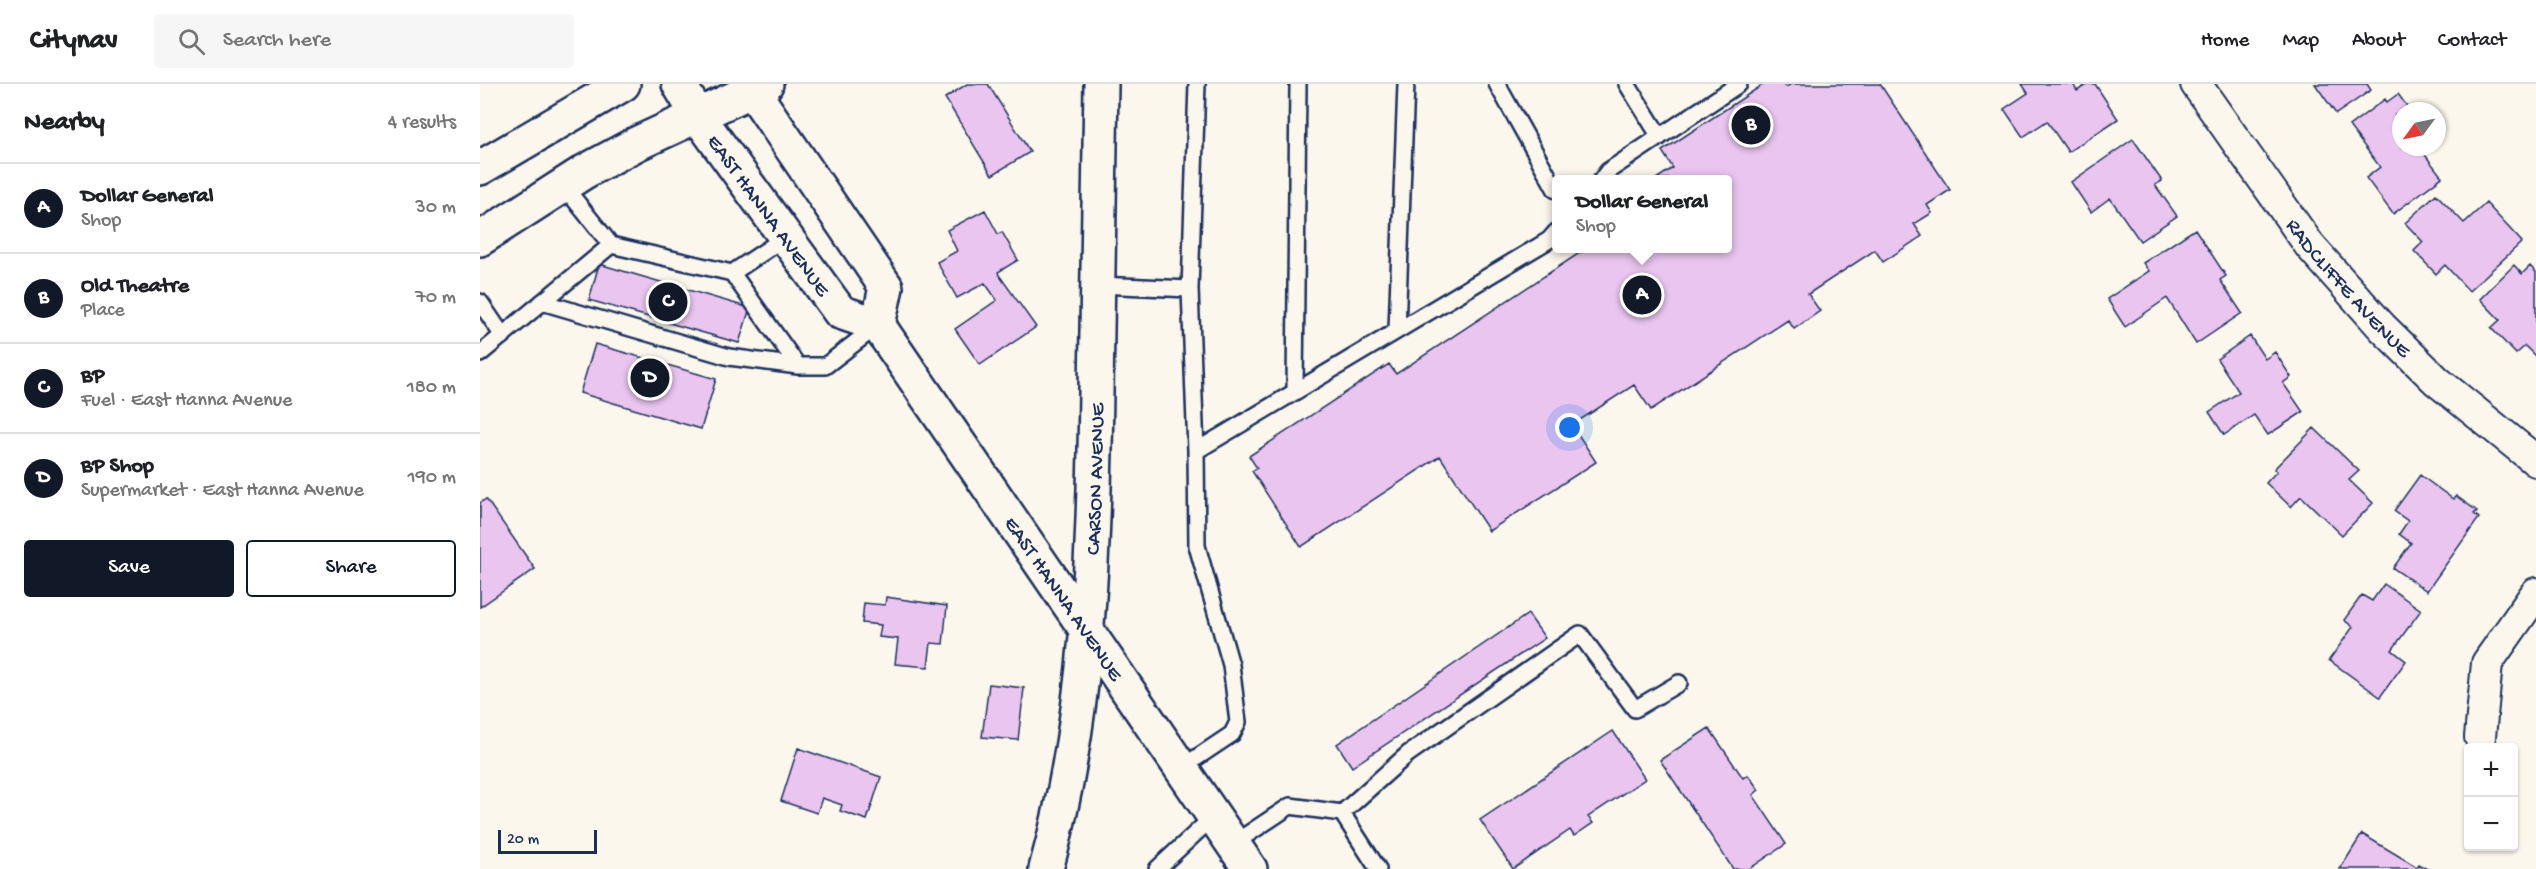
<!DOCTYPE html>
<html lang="en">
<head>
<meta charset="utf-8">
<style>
	body { margin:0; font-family:"Gochi Hand",sans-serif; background:#f6f6f6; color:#202124 }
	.controls { position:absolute; right:18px; bottom:18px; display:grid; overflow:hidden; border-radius:6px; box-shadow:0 2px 4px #0004 }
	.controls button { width:54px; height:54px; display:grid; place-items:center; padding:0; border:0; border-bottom:2px solid #e0e0e0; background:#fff; color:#202124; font:30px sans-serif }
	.compass { position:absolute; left:1912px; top:18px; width:54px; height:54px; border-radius:50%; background:#fff; box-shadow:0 2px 4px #0004; rotate:237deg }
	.scale { position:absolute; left:18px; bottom:15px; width:99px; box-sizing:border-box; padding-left:6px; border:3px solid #1b2f5e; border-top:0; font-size:16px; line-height:21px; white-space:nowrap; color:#1b2f5e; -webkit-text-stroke:4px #fbf7ec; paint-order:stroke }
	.you { position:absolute; left:1090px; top:344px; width:21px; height:21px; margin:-15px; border:4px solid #fff; border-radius:50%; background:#1a73e8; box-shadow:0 0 0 9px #1a73e833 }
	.badge { display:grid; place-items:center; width:39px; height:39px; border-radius:50%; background:#111827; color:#fff; font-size:20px; font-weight:700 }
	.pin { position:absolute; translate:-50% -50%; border:3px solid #fff; box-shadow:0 2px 6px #0006 }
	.popup { position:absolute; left:1072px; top:91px; width:180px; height:78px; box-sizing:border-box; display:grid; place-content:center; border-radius:6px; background:#fff; filter:drop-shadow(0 2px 4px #0005); font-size:20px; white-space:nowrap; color:#757577 }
	.popup b { font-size:22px; color:#202124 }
	.popup::after { content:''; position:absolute; left:50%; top:100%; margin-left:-12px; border:12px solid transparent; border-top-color:#fff }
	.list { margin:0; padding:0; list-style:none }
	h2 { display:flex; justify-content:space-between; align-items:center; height:78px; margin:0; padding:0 24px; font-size:26px }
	h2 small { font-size:20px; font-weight:400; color:#757577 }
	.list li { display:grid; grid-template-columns:39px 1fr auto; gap:18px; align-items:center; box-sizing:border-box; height:90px; padding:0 24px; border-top:2px solid #e0e0e0 }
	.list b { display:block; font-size:22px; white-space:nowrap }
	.list p { margin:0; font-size:20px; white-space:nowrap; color:#757577 }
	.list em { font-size:20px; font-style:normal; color:#757577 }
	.actions { display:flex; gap:12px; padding:18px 24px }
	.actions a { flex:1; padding:14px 0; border:2px solid #111827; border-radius:6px; text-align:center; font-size:21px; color:#111827 }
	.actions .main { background:#111827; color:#fff }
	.icon { flex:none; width:33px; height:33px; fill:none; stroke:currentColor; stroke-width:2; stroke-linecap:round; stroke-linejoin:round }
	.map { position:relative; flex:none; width:2056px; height:785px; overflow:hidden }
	header { display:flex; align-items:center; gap:36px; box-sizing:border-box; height:84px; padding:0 30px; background:#fff; border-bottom:2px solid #e0e0e0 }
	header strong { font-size:28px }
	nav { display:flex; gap:33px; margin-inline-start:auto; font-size:21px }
	.search { width:420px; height:54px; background:#f6f6f6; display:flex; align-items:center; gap:15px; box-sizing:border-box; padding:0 21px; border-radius:6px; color:#757577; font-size:22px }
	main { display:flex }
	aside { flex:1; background:#fff }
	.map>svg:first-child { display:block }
	.building { fill:#eac5f0; stroke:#1b2f5e; stroke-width:1.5 }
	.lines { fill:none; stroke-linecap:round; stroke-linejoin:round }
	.lane-casing { stroke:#1b2f5e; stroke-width:20 }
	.street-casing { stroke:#1b2f5e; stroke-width:34 }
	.secondary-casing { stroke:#1b2f5e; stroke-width:38 }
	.lane { stroke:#fbf7ec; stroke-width:15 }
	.street { stroke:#fbf7ec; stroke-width:30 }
	.secondary { stroke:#fbf7ec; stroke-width:33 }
	.labels { text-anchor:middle; stroke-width:5; stroke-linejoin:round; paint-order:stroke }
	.street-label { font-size:21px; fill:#1b2f5e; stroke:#fbf7ec }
</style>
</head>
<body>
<header>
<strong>Citynav</strong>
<div class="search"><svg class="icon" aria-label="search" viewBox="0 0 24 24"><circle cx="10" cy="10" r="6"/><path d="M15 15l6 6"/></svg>Search here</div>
<nav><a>Home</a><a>Map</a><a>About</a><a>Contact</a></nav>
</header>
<main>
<aside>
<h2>Nearby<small>4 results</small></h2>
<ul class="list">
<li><span class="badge">A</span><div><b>Dollar General</b><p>Shop</p></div><em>30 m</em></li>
<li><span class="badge">B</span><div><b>Old Theatre</b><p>Place</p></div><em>70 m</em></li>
<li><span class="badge">C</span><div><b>BP</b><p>Fuel · East Hanna Avenue</p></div><em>180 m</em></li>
<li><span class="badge">D</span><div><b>BP Shop</b><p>Supermarket · East Hanna Avenue</p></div><em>190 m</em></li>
</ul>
<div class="actions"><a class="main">Save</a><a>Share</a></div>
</aside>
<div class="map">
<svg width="2056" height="785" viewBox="0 0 2056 785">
	<rect width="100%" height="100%" fill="#fbf7ec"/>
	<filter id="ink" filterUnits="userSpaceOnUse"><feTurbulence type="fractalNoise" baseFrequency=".0167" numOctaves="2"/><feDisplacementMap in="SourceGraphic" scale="12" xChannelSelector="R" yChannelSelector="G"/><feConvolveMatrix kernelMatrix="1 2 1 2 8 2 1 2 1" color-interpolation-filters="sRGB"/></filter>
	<g filter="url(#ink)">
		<path class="building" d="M 487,0 L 508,0 L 550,68 L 512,91 L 465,14 Z
			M 1284,0 L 1304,0 L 1306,3 L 1311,0 L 1400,0 L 1470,106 L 1447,121 L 1452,129 L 1434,140 L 1442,152 L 1403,178 L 1395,166 L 1328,210 L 1340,227 L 1314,245 L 1308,236 L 1171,326 L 1154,301 L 1092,341 L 1116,378 L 1009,447 L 960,372 L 821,463 L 772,387 L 777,384 L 769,372 L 909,280 L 916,290 L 1107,164 L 1248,164 L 1248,95 L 1176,95 L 1193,84 L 1182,67 Z
			M 1542,0 L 1593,0 L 1597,7 L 1608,0 L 1615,0 L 1638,35 L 1588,68 L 1567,37 L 1543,53 L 1524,25 L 1548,9 Z
			M 1835,0 L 1887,0 L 1891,6 L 1856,30 Z
			M 1918,10 L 1927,22 L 1915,31 L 1921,39 L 1921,63 L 1939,63 L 1962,93 L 1913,130 L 1886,94 L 1900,83 L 1869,42 L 1905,15 L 1907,18 Z
			M 1653,55 L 1682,97 L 1675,101 L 1697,132 L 1660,157 L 1630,114 L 1611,128 L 1591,98 Z
			M 1956,110 L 1984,139 L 2006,119 L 2042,158 L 1989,207 L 1965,181 L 1956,190 L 1934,167 L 1943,158 L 1925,139 Z
			M 505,126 L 518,150 L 522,148 L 538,176 L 518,188 L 519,191 L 556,243 L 500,281 L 475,245 L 517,216 L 505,199 L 477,214 L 457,178 L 477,167 L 467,146 Z
			M 1715,145 L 1746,192 L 1740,196 L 1762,229 L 1716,260 L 1687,214 L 1645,243 L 1627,215 L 1669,187 L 1663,179 Z
			M 119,180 L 270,224 L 259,259 L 109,216 Z
			M 2034,181 L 2042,190 L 2050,182 L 2056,188 L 2056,273 L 2045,262 L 2036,270 L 2011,244 L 2020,236 L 2000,215 Z
			M 1770,252 L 1785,275 L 1795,268 L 1811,293 L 1803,299 L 1823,328 L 1788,351 L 1774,331 L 1744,351 L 1729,328 L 1759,308 L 1737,275 Z
			M 115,260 L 236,295 L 221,345 L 100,309 Z
			M 1834,344 L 1879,387 L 1869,396 L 1893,419 L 1862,451 L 1821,412 L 1811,423 L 1786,399 L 1797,387 L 1794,385 Z
			M 1940,391 L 1973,415 L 1976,412 L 1997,427 L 1994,430 L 1999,434 L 1947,507 L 1913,484 L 1931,459 L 1919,450 L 1928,437 L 1914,427 Z
			M 6,415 L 55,485 L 0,523 L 0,419 Z
			M 1904,500 L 1941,526 L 1912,566 L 1926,577 L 1900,613 L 1849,576 L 1873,543 L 1864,536 L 1882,511 L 1892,517 Z
			M 406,513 L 467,522 L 463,560 L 451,559 L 448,583 L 415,580 L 418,555 L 399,553 L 401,541 L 382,539 L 384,519 L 405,521 Z
			M 1048,530 L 1065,554 L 872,683 L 857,660 Z
			M 509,600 L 544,604 L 538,656 L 502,653 Z
			M 1229,644 L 1263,694 L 1268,691 L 1279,706 L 1273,711 L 1306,760 L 1269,785 L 1253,785 L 1180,676 Z
			M 1133,647 L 1165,695 L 1108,733 L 1113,739 L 1094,752 L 1090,746 L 1033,785 L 1000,736 Z
			M 318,664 L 401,693 L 387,736 L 360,727 L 362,721 L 342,714 L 337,729 L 301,717 Z
			M 1882,750 L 1937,783 L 1939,780 L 1947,785 L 1860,785 Z"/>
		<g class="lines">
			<g class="lane-casing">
				<path id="lane" d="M 1017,0 L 1076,106
					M 1147,0 L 1180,53
					M 1122,95 L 1128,87 L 1259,0
					M 83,101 L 131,161
					M 252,189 L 306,153
					M 618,201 L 710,205
					M 0,218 L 23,252
					M 62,218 L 249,273 L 318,282
					M 917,246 L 926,0
					M 0,270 L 131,161 L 252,189 L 318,282 L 345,282 L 397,242
					M 815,307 L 818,0
					M 716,367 L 710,205 L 717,0
					M 701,684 L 752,650 L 758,638 L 751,581 L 717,462 L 716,367 L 1069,156 L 1076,148
					M 753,760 L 810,722 L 862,729
					M 677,785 L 734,732
					M 898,785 L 862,729 L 928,670 L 1100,550 L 1155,625 L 1199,599"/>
			</g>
			<g class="street-casing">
				<g id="street">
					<path id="s1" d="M 1716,0 L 1830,162 L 1902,243 L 1957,297 L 2056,377"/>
					<path d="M 2000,653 L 2007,579 L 2056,509"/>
				</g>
			</g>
			<g class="secondary-casing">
				<g id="secondary">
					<path id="s2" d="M 199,0 L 218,32 L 360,228 L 398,241 L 770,785"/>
					<path d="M 268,0 L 406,203 L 398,241"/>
					<path d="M 0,84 L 143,0"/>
					<path d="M 0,155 L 104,88 L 156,60 L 286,0"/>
					<path id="s3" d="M 566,785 C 609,630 614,468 616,308 C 618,206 619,103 621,0"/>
				</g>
			</g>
			<use href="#lane" class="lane"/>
			<use href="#street" class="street"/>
			<use href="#secondary" class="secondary"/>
		</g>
	</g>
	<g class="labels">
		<g class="street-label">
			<text dy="7" stroke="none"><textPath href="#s2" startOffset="159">EAST HANNA AVENUE</textPath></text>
			<text dy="7" stroke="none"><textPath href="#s1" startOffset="255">RADCLIFFE AVENUE</textPath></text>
			<text dy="7" stroke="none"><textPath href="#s3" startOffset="394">CARSON AVENUE</textPath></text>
			<text dy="7" stroke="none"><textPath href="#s2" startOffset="650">EAST HANNA AVENUE</textPath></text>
		</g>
	</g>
</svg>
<div class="controls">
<button>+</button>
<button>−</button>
</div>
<svg class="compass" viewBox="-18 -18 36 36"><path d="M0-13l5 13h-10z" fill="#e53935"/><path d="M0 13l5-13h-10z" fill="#757577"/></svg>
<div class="scale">20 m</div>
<div class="you"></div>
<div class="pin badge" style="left:1162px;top:211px">A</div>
<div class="popup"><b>Dollar General</b>Shop</div>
<div class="pin badge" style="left:1271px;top:41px">B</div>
<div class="pin badge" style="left:188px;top:218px">C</div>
<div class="pin badge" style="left:170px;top:294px">D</div>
</div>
</main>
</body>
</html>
